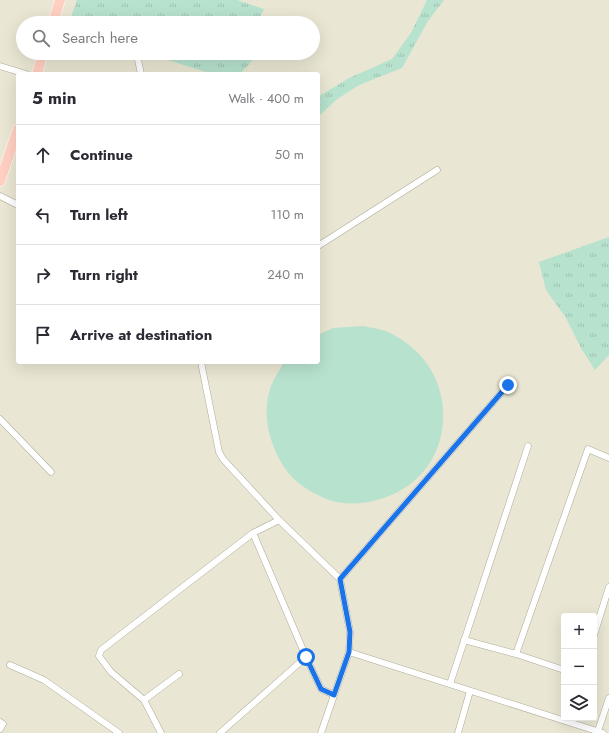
<!DOCTYPE html>
<html lang="en">
<head>
<meta charset="utf-8">
<style>
	body { margin:0; font-family:Jost,sans-serif; background:#f7f7f7; color:#2b2b33 }
	.controls { position:absolute; right:12px; bottom:12px; display:grid; overflow:hidden; border-radius:4px; box-shadow:0 4px 16px #0002 }
	.controls button { width:36px; height:36px; display:grid; place-items:center; padding:0; border:0; border-bottom:1px solid #e1e1e2; background:#fff; color:#2b2b33; font:20px sans-serif }
	.stop { position:absolute; width:12px; height:12px; margin:-9px; border:3px solid #1a73e8; border-radius:50%; background:#fff }
	.stop.end { background:#1a73e8; border-color:#fff; box-shadow:0 1px 4px #0008 }
	.list { margin:0; padding:0; list-style:none }
	h2 { display:flex; justify-content:space-between; align-items:center; height:52px; margin:0; padding:0 16px; font-size:17px }
	h2 small { font-size:13px; font-weight:400; color:#7c7c81 }
	.list li { display:grid; grid-template-columns:26px 1fr auto; gap:12px; align-items:center; box-sizing:border-box; height:60px; padding:0 16px; border-top:1px solid #e1e1e2 }
	.list b { display:block; font-size:15px; white-space:nowrap }
	.list em { font-size:13px; font-style:normal; color:#7c7c81 }
	.icon { flex:none; width:22px; height:22px; fill:none; stroke:currentColor; stroke-width:2; stroke-linecap:round; stroke-linejoin:round }
	.map { position:relative; flex:none; width:609px; height:733px; overflow:hidden }
	.search { position:absolute; background:#fff; box-shadow:0 4px 16px #0002; left:16px; top:16px; width:304px; height:44px; display:flex; align-items:center; gap:10px; box-sizing:border-box; padding:0 14px; border-radius:22px; color:#7c7c81; font-size:15px }
	.panel { position:absolute; background:#fff; box-shadow:0 4px 16px #0002; left:16px; top:72px; width:304px; height:292px; border-radius:4px }
	.map>svg:first-child { display:block }
	.grass { fill:url(#grass-tufts) }
	.pitch { fill:#b7e2cd }
	.lines { fill:none; stroke-linecap:round; stroke-linejoin:round }
	.street-casing { stroke:#afab99; stroke-width:7 }
	.primary-casing { stroke:#fff; stroke-width:11 }
	.street { stroke:#fff; stroke-width:6 }
	.primary { stroke:#ffd0c2; stroke-width:10 }
	.route { stroke:#1a73e8; stroke-width:5 }
</style>
</head>
<body>
<div class="map">
<svg width="609" height="733" viewBox="0 0 609 733">
	<defs>
		<pattern id="grass-tufts" width="24" height="20" patternUnits="userSpaceOnUse"><rect width="24" height="20" fill="#b7e2cd"/><path d="M3 7l-1-3M5 7V3M7 7l1-3M15 17l-1-3M17 17v-4M19 17l1-3" fill="none" stroke="#9ec2b0"/></pattern>
	</defs>
	<rect width="100%" height="100%" fill="#e9e6d3"/>
	<path class="grass" d="M 77,0 L 237,0 L 264,9 L 257,23 L 69,23 Z
		M 427,0 L 444,0 L 428,21 L 402,68 L 359,85 L 336,100 L 318,117 L 318,97 L 349,78 L 392,59 L 411,33 Z
		M 146,53 L 259,53 L 241,73 L 212,74 Z
		M 609,237 L 609,355 L 595,370 L 582,350 L 566,318 L 546,290 L 539,262 Z"/>
	<path class="pitch" d="M 363,326 C 372,328 383,329 392,334 C 466,371 459,479 377,500 C 360,505 341,505 324,498 C 306,490 290,479 281,462 C 268,439 262,412 271,386 C 274,378 280,370 284,362 L 318,362 L 318,335 L 333,328 Z"/>
	<g class="lines">
		<g class="street-casing">
			<path id="street" d="M 131,53 L 137,55 L 141,74
				M 0,66 L 26,74
				M 0,196 L 18,205
				M 318,246 L 437,170
				M 201,362 L 219,452 L 223,459 L 279,520 L 340,579 L 350,632 L 349,652 L 321,733
				M 0,419 L 51,472
				M 253,533 L 306,657 L 321,689 L 334,695
				M 340,579 L 508,385
				M 594,635 L 609,587
				M 464,640 L 516,654 L 564,670
				M 349,652 L 603,733
				M 516,654 L 588,449 L 609,458
				M 10,665 L 44,680 L 119,733
				M 450,684 L 528,446
				M 144,700 L 179,674
				M 0,722 L 3,724 L 0,729
				M 598,731 L 609,698
				M 161,733 L 144,700 L 111,672 L 99,656 L 101,650 L 253,533 L 279,520
				M 220,733 L 306,657
				M 458,733 L 470,691"/>
		</g>
		<g class="primary-casing">
			<path id="primary" d="M 53,23 L 60,0
				M 37,74 L 43,53
				M 0,181 L 18,129"/>
		</g>
		<use href="#street" class="street"/>
		<use href="#primary" class="primary"/>
	</g>
	<g class="lines">
		<path class="route" d="M 306,657 L 321,689 L 334,695 L 349,652 L 350,632 L 340,579 L 508,385"/>
	</g>
</svg>
<div class="controls">
<button>+</button>
<button>−</button>
<button><svg class="icon" aria-label="layers" viewBox="0 0 24 24"><path d="M12 4l9 5-9 5-9-5zM3 14l9 5 9-5"/></svg></button>
</div>
<div class="stop" style="left:306px;top:657px"></div>
<div class="stop end" style="left:508px;top:385px"></div>
<div class="search"><svg class="icon" aria-label="search" viewBox="0 0 24 24"><circle cx="10" cy="10" r="6"/><path d="M15 15l6 6"/></svg>Search here</div>
<section class="panel">
<h2>5 min<small>Walk · 400 m</small></h2>
<ul class="list">
<li><svg class="icon" aria-label="ahead" viewBox="0 0 24 24"><path d="M12 20V5M6 11l6-6 6 6"/></svg><div><b>Continue</b></div><em>50 m</em></li>
<li><svg class="icon" aria-label="left" viewBox="0 0 24 24"><path d="M17 20v-9H6M10 6l-5 5 5 5"/></svg><div><b>Turn left</b></div><em>110 m</em></li>
<li><svg class="icon" aria-label="right" viewBox="0 0 24 24"><path d="M7 20v-9h11M14 6l5 5-5 5"/></svg><div><b>Turn right</b></div><em>240 m</em></li>
<li><svg class="icon" aria-label="arrive" viewBox="0 0 24 24"><path d="M6 21V4h12l-3 4 3 4H6"/></svg><div><b>Arrive at destination</b></div></li>
</ul>
</section>
</div>
</body>
</html>
